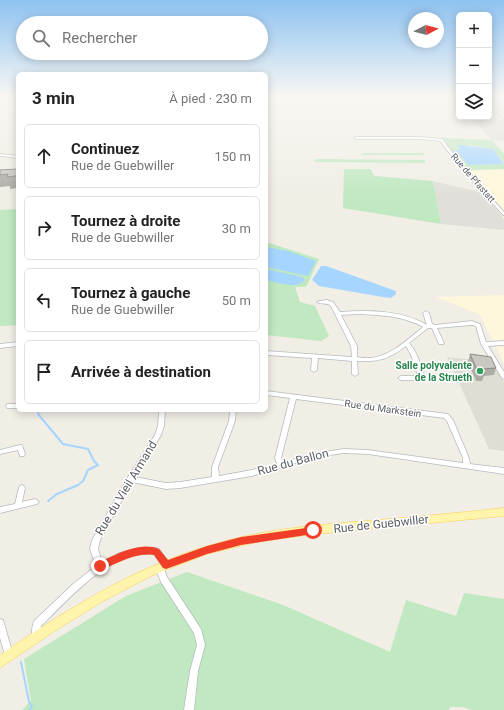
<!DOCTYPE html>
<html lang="fr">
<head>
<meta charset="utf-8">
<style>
	body { margin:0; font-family:Roboto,sans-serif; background:#f6f6f6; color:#222 }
	.controls { position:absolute; right:12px; top:12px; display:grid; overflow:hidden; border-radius:6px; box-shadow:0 2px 10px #0003 }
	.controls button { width:36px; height:36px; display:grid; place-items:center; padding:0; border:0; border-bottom:1px solid #e0e0e0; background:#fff; color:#222; font:20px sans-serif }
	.compass { position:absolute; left:408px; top:12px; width:36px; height:36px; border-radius:50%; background:#fff; box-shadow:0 2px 10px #0003; rotate:83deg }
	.stop { position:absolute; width:12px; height:12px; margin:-9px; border:3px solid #f13e29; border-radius:50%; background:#fff }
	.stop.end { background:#f13e29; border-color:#fff; box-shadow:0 1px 4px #0008 }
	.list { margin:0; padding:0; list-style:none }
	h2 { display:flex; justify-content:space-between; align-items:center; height:52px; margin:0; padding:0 16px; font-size:17px }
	h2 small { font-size:13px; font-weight:400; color:#767676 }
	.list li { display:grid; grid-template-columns:26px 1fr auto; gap:12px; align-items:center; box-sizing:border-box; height:64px; margin:0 8px 8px; padding:0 8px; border:1px solid #e0e0e0; border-radius:6px }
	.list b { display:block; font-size:15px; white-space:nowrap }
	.list p { margin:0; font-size:13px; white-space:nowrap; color:#767676 }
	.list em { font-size:13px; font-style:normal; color:#767676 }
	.icon { flex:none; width:22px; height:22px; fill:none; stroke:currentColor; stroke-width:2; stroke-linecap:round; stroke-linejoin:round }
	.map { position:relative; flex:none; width:504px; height:710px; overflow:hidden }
	.search { position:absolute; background:#fff; box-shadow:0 2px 10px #0003; left:16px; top:16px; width:252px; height:44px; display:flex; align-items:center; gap:10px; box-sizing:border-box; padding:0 14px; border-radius:22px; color:#767676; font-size:15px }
	.panel { position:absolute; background:#fff; box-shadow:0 2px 10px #0003; left:16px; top:72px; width:252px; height:340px; border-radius:6px }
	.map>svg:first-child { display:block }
	.commercial { fill:#fff7db }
	.industrial { fill:#e1dfd9 }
	.education { fill:#e0ddd3 }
	.green { fill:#c0e8c1 }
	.water { fill:#a6d6ff }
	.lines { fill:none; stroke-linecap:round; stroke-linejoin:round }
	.stream { stroke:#a6d6ff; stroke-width:2 }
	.minor-casing { stroke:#b7babf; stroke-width:1.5 }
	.major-casing { stroke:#f8cf56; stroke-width:1 }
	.minor { fill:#fff; fill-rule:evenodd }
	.major { fill:#fff4ab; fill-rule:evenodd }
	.wall { fill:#afaca7 }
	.shaded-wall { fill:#8e8c88 }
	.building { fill:#cbc8c2; stroke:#8e8c88 }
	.route { fill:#f13e29 }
	.leisure-dot { fill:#2e9e5b; stroke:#fff; stroke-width:1.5 }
	.labels { text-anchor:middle; stroke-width:3; stroke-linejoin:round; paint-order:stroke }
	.far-street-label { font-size:9px; fill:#5d6066; stroke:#fff }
	.leisure-label { font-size:10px; font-weight:bold; fill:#27864d; stroke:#fff; text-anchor:end }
	.street-label { font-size:10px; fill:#5d6066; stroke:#fff }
	.near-street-label { font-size:12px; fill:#5d6066; stroke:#fff }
</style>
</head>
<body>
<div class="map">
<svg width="504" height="710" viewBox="0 0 504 710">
	<rect width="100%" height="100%" fill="#f0eee5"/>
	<path class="commercial" d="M 504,169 L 504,219 L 467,171 Z
		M 504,295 L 504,363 L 479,314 L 436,297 Z"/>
	<path class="industrial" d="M 489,95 L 504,95 L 504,141 L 492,140 L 469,117 L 489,117 Z
		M 433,181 L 483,193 L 504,219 L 504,230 L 441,224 Z"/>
	<path class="education" d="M 447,357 L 494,362 L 504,382 L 504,451 L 489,449 Z"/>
	<path class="green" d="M 442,138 L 492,140 L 504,154 L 504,163 L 493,149 L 467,145 L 469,165 L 504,164 L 504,169 L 467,170 Z
		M 364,153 L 423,153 L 424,155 L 360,155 Z
		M 315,159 L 425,160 L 425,163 L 315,162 Z
		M 344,169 L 371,169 L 374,176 L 433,181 L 441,224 L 343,208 Z
		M 18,209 L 18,325 L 0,326 L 0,210 Z
		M 266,242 L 319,259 L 306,287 L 295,287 L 300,302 L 315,306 L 329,336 L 321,341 L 266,335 Z
		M 187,572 L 283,605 L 390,652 L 406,600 L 456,616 L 464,593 L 504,599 L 504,710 L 472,710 L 463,707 L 450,707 L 449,710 L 22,710 L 31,701 L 24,659 L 126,596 Z"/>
	<path class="water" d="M 460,145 L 493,149 L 504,164 L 469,165 L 455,150 L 460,149 L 458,146 Z
		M 266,247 L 288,251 L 316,261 L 308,276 L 266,267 Z
		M 321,266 L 326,266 L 396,291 L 396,294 L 391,298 L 383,297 L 319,286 L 312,280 Z
		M 266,269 L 302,277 L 305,280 C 298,290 276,282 266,280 Z"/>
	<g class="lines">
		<path class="stream" d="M 39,410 L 38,414 L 63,444 L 88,449 L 94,461 L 98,465 L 88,470 L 83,481 L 78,485 L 57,494 L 48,501
			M 21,662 L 29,702 L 32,706 L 30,710"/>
		<g class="minor-casing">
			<path id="minor" d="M 0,95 L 5,95 L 0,96 Z
				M 489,100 L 504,100 L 504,102 L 489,102 Z
				M 489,104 L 504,115 L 504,117 L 489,106 Z
				M 355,137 L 420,137 L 442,139 L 459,161 L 504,212 L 504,215 L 503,215 L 457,163 L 440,141 L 420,139 L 356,139 L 354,138 Z
				M 0,154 L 18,156 L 18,158 L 0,156 Z
				M 327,300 L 333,302 L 340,312 C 369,310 402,310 427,325 L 423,313 L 426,311 L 429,313 L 432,324 L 435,325 L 472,321 L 480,324 L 486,342 L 504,341 L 504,345 L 488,346 L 504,372 L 504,379 L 502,378 L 481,344 L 476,326 L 472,325 L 437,328 L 444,343 L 443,344 L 439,344 L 432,328 L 428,328 L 409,343 C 418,353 421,366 425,378 L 422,380 L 401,380 L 398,378 L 401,376 L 418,376 L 411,355 L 406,346 C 389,359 379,362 357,361 L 358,374 L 355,376 L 352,374 L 352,361 L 318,358 L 317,370 L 314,372 L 311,370 L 312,358 L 266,355 L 266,351 L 352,357 L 351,346 L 331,306 C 327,302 321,305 317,302 L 319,301 ZM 359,314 C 381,315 404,316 423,327 C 407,340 391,356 370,358 C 366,358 361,358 357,357 L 357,346 L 341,315 Z
				M 18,342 L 18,346 L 0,348 L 0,344 Z
				M 266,391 L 448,414 L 453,420 L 469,458 L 470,464 L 504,468 L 504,474 L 368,454 L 344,453 L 316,457 L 252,476 L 180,488 L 166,489 L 132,482 L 100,540 L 98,549 L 102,562 L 120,553 L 139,548 L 156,548 L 159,549 L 169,563 L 170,565 L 169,567 L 166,568 L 163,566 L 167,577 L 201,629 L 205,645 L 198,671 L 194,710 L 184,710 L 190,671 L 197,645 L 194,633 L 161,582 L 155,567 L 156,565 L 159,564 L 161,564 L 154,554 C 149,554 144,554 139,554 C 102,560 67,601 41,626 L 40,637 L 39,640 L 36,641 L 33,640 C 31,635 32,626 34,621 L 73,584 L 96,566 L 90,549 L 92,540 L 128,477 L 155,435 L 158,426 L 159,410 L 165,410 L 164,426 L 161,435 L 135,477 L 166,483 L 180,482 L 212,477 L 212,467 L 229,421 L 230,410 L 236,410 L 235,421 L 218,467 L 219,476 L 252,470 L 277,464 L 275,458 L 290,398 L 266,395 ZM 296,399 L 444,418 L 447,421 L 463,458 L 463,463 L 368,450 L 344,449 L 316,453 L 283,462 L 281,458 Z
				M 7,404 L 18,404 L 18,408 L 7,408 L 6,406 Z
				M 20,445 L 22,445 L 25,454 L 24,456 L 20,456 L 18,450 L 0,454 L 0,450 Z
				M 22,485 L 24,486 L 25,488 L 22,502 L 35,499 L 37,500 L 39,502 L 37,504 L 0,513 L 0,507 L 15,504 L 19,488 L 20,486 Z
				M 0,619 L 3,620 L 4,623 L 13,655 L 12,658 L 9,659 L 6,658 L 0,638 Z"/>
		</g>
		<g class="major-casing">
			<path id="major" d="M 504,508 L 504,516 L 307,535 L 257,542 L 207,554 L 155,574 L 103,601 L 53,632 L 0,668 L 0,655 C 65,611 132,568 208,546 C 258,530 313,525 366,521 C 412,517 458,513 504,508 Z"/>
		</g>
		<use href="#minor" class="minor"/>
		<use href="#major" class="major"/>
	</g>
	<path class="wall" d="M 0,170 L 18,172 L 18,188 L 10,189 L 10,186 L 0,187 Z
		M 470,354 L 496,368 L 494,375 L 484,376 L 482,381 L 476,381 L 468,362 Z"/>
	<path class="shaded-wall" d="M 17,169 L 18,172 L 18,185 L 16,176 Z"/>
	<path class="building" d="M 17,169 L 16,176 L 7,177 L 8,174 L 0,175 L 0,170 Z
		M 470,354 L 491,357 L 496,368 L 482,369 L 485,374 L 479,374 Z"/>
	<linearGradient id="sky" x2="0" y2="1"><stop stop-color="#8dc2f1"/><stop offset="0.49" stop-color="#f8f7f3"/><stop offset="1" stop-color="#f8f7f3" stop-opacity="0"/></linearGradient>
	<rect width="504" height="195" fill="url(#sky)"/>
	<path class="route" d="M 313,527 L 317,530 L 313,534 L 241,545 L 207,554 L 166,569 L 163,568 L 154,555 C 134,552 118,564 100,570 L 97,569 L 96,566 L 97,563 C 116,555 139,541 159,549 L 168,560 L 207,546 L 241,537 Z"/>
	<circle class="leisure-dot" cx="480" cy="371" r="4"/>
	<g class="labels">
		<g class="far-street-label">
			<text transform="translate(473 178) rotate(49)" y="3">Rue de Pfastatt</text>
		</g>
		<g class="leisure-label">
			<text x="472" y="369">Salle polyvalente<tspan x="472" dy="12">de la Strueth</tspan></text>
		</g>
		<g class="street-label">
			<text transform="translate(383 408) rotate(8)" y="4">Rue du Markstein</text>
		</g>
		<g class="near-street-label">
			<text transform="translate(293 462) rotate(-15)" y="4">Rue du Ballon</text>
			<text transform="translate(126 488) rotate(-59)" y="4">Rue du Vieil Armand</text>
			<text transform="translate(381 524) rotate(-6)" y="4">Rue de Guebwiller</text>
		</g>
	</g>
</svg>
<div class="controls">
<button>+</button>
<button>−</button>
<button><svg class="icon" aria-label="layers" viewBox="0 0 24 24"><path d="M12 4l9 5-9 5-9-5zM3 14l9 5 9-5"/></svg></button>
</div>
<svg class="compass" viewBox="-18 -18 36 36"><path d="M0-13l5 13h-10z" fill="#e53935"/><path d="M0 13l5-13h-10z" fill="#767676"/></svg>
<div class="stop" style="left:313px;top:530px"></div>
<div class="stop end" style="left:100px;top:566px"></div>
<div class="search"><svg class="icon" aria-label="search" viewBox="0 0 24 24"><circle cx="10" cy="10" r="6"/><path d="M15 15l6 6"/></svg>Rechercher</div>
<section class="panel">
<h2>3 min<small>À pied · 230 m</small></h2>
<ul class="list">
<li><svg class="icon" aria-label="ahead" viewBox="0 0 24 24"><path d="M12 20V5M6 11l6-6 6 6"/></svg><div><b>Continuez</b><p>Rue de Guebwiller</p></div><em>150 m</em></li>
<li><svg class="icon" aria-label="right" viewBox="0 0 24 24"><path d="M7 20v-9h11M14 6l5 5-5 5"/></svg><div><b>Tournez à droite</b><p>Rue de Guebwiller</p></div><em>30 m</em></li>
<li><svg class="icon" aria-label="left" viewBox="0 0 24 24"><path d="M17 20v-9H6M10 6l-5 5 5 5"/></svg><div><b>Tournez à gauche</b><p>Rue de Guebwiller</p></div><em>50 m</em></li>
<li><svg class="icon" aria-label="arrive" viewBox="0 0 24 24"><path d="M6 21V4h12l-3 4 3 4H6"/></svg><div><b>Arrivée à destination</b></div></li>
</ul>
</section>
</div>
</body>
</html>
